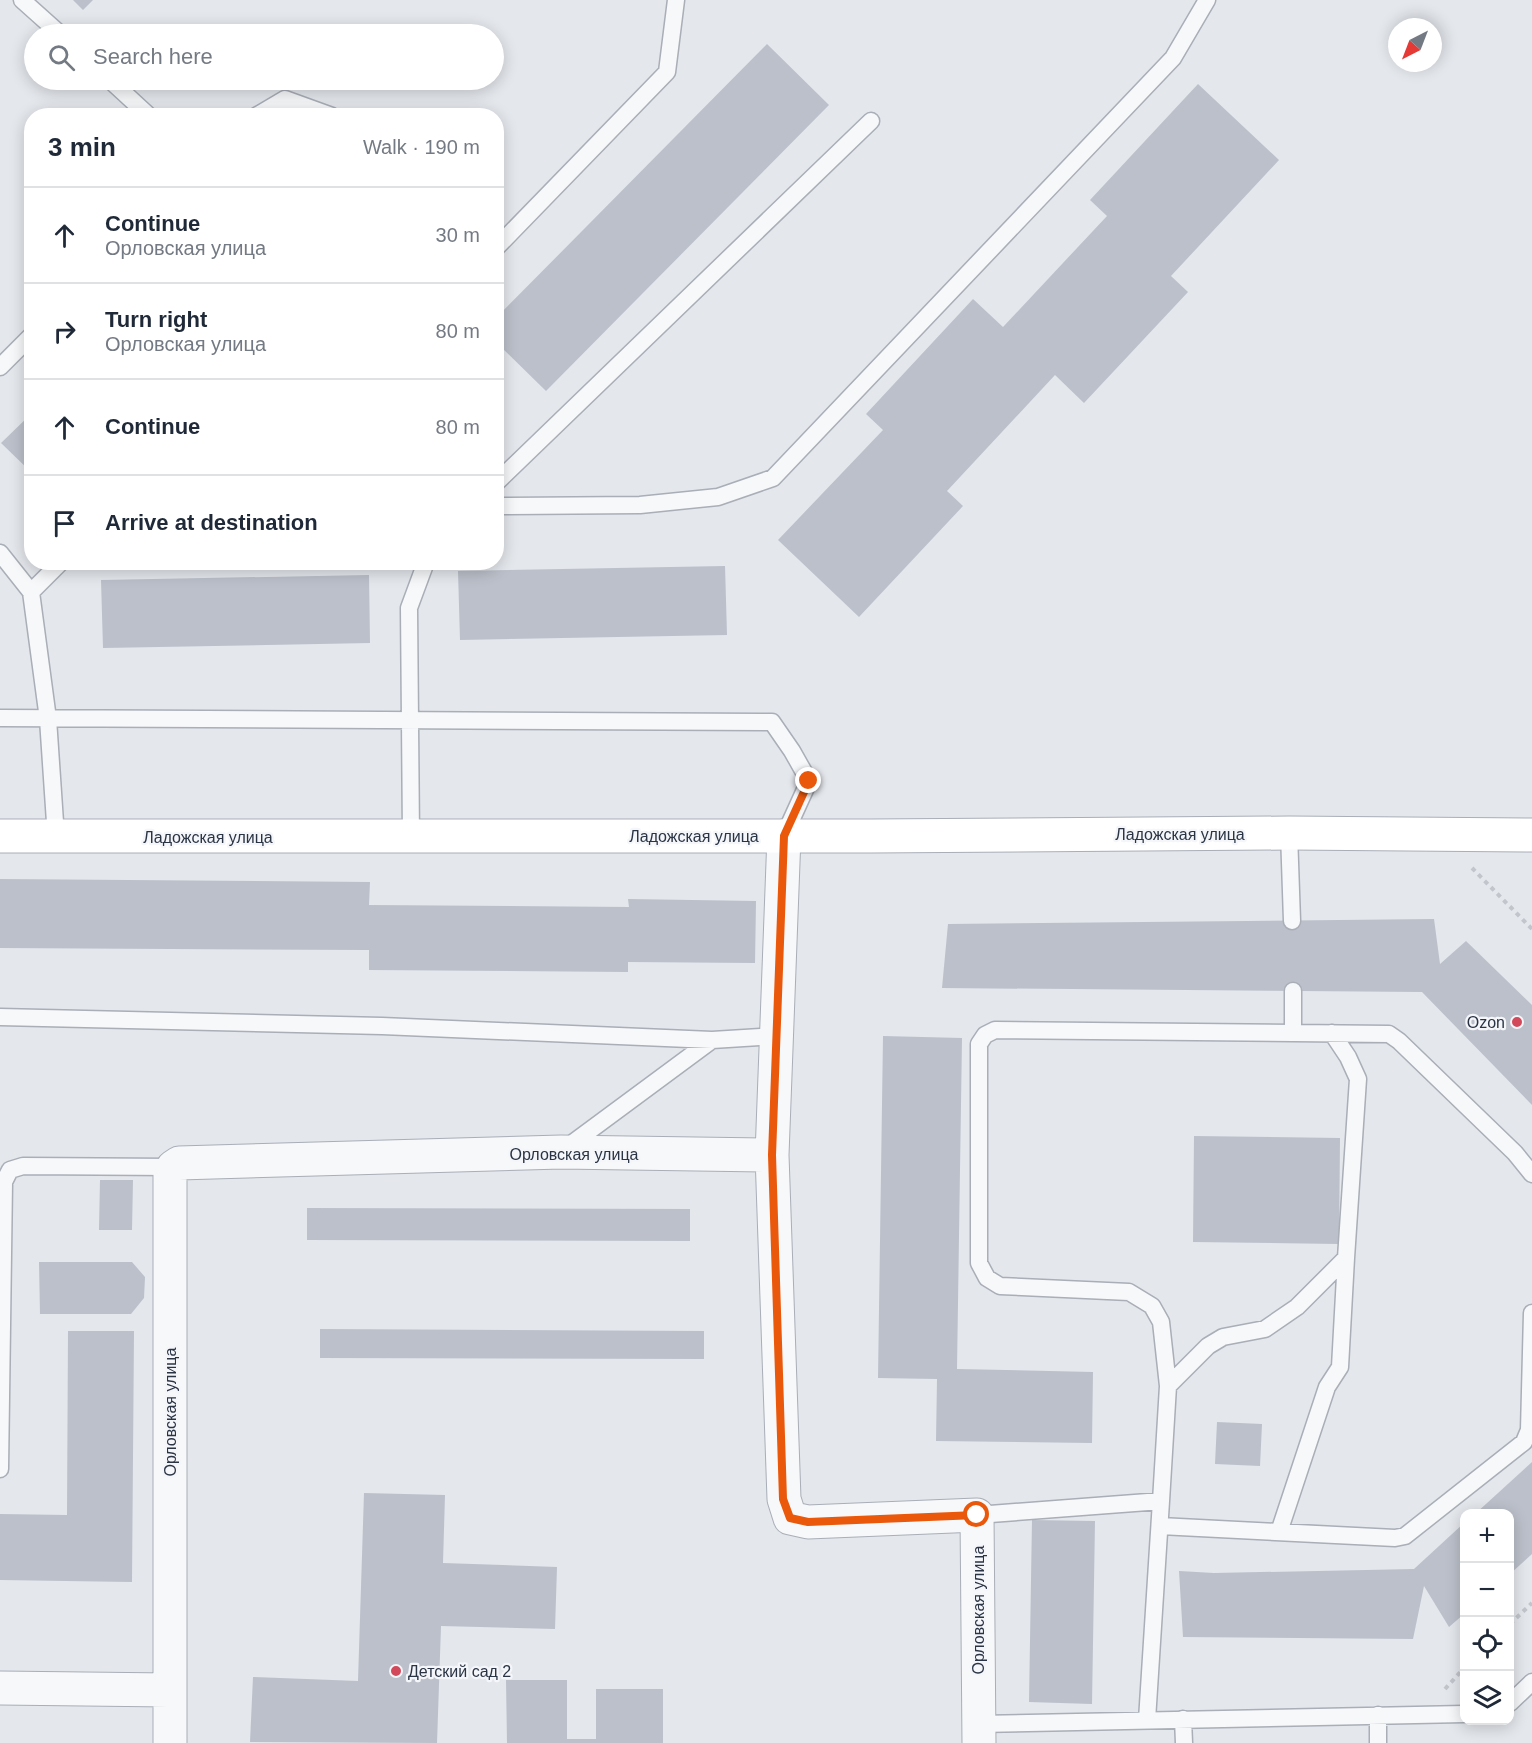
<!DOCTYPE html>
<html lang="en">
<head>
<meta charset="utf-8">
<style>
	body { margin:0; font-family:Arial,sans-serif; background:#f2f2f3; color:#1f2937 }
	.controls { position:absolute; right:18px; bottom:18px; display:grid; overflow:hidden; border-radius:12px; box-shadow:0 3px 15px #0003 }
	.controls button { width:54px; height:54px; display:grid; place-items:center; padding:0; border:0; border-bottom:2px solid #e0e1e3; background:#fff; color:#1f2937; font:30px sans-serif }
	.compass { position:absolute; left:1388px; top:18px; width:54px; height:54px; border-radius:50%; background:#fff; box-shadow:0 3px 15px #0003; rotate:222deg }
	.stop { position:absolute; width:18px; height:18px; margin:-14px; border:4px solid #ea580c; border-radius:50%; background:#fff }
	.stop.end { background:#ea580c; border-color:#fff; box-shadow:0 2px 6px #0008 }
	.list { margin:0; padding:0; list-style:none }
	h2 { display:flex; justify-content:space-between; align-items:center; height:78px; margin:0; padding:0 24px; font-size:26px }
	h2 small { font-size:20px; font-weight:400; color:#747a83 }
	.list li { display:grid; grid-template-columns:39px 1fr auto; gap:18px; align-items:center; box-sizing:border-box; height:96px; padding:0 24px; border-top:2px solid #e0e1e3 }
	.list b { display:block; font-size:22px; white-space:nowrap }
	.list p { margin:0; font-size:20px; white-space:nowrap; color:#747a83 }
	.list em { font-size:20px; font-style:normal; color:#747a83 }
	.icon { flex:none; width:33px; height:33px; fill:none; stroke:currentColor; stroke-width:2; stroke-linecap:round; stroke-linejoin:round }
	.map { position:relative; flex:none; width:1532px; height:1743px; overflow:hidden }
	.search { position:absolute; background:#fff; box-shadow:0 3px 15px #0003; left:24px; top:24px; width:480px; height:66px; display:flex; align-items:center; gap:15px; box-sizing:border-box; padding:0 21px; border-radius:33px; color:#747a83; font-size:22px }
	.panel { position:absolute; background:#fff; box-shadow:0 3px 15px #0003; left:24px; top:108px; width:480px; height:462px; border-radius:24px }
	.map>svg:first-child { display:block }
	.building { fill:#bbc0ca }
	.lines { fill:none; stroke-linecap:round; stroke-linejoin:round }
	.lane-casing { stroke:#a9aeb7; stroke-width:19 }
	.street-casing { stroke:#a9aeb7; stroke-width:35 }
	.secondary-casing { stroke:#a9aeb7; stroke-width:35 }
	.path { stroke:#c2c5cb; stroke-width:4; stroke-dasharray:4.5 4.5; stroke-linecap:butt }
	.lane { stroke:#f7f8fa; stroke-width:16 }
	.street { stroke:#f7f8fa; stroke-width:33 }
	.secondary { stroke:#fff; stroke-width:33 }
	.route { stroke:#ea580c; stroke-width:8 }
	.poi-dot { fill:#d1495b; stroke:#f4f6f9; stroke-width:2 }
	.labels { text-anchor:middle; stroke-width:4.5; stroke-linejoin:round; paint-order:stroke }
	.street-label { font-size:16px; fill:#2b3445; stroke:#f4f6f9 }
	.poi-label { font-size:16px; fill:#2b3445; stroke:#f4f6f9; text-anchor:end }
</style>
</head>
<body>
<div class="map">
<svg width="1532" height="1743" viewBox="0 0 1532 1743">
	<rect width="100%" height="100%" fill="#e4e7ec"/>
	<path class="building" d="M 73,0 L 93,0 L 83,10 Z
		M 767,44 L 829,105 L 546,391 L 496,342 L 496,318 Z
		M 1198,84 L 1279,160 L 1171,276 L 1188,292 L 1084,403 L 1055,375 L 947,491 L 963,506 L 859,617 L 778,540 L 883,430 L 866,414 L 973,299 L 1003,327 L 1107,216 L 1090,200 Z
		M 32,413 L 32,473 L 1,443 Z
		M 725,566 L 727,635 L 460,640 L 458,571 Z
		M 369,575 L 370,643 L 103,648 L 101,580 Z
		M 0,879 L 370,882 L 369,905 L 629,907 L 628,899 L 756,901 L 755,963 L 628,962 L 628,972 L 369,970 L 369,950 L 0,948 Z
		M 1434,919 L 1440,964 L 1466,941 L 1532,1005 L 1532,1105 L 1422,992 L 942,988 L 948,924 Z
		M 883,1036 L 962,1038 L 957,1369 L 1093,1372 L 1092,1443 L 936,1441 L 937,1379 L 878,1378 Z
		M 1194,1136 L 1340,1138 L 1339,1244 L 1193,1242 Z
		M 100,1180 L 133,1180 L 132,1230 L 99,1230 Z
		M 307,1208 L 690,1209 L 690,1241 L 307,1240 Z
		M 39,1262 L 132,1262 L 145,1277 L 144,1298 L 131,1314 L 40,1314 Z
		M 320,1329 L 704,1331 L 704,1359 L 320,1358 Z
		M 68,1331 L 134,1331 L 132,1582 L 0,1580 L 0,1514 L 67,1515 Z
		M 1217,1422 L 1262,1424 L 1260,1466 L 1215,1464 Z
		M 1532,1462 L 1532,1554 L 1510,1574 L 1510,1514 L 1475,1514 Z
		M 364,1493 L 445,1495 L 443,1563 L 557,1567 L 555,1629 L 441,1626 L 437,1743 L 250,1742 L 253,1677 L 358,1681 Z
		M 1032,1520 L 1095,1521 L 1092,1704 L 1029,1702 Z
		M 1464,1523 L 1464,1614 L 1449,1627 L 1424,1586 L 1413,1639 L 1183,1637 L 1179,1571 L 1214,1573 L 1414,1569 Z
		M 506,1680 L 567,1680 L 567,1739 L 596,1739 L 596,1689 L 663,1689 L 663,1743 L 507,1743 Z"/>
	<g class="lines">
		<g class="lane-casing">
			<path id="lane" d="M 22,0 L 60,34
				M 110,80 L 149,116
				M 256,116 L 285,99 L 332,116
				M 496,248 L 667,72 L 676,0
				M 0,367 L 32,335
				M 496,483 L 871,121
				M 496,506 L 640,505 L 718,497 L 773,478 L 1173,58 L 1207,0
				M 0,553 L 31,592 L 48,719 L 56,837
				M 31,592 L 61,562
				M 0,718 L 772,722 L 792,751 L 809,781 L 784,836
				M 1289,833 L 1292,921
				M 411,837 L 409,608 L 426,562
				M 0,1017 L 382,1026 L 712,1040 L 777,1036
				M 1293,1032 L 1293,991
				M 566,1148 L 712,1040
				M 1168,1386 L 1208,1346 L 1223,1337 L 1265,1329 L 1297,1307 L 1346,1258 L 1358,1079 L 1348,1057 L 1332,1033
				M 0,1469 L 4,1182 L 10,1170 L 23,1166 L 173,1167
				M 1161,1501 L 1168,1386 L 1161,1322 L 1152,1306 L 1129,1292 L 1000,1286 L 987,1278 L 979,1263 L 979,1044 L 985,1035 L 995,1030 L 1389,1034 L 1399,1041 L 1515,1153 L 1532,1174
				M 977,1515 L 1161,1501 L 1147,1720
				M 1160,1526 L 1395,1538 L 1405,1536 L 1524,1442 L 1529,1430 L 1532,1313
				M 1279,1532 L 1327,1387 L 1340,1367 L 1346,1258
				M 1510,1703 L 1532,1682
				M 1183,1719 L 1184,1743
				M 978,1724 L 1464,1714
				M 1378,1743 L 1378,1715"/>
		</g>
		<g class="street-casing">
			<path id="street" d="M 772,1155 L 784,836
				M 0,1688 L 169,1690
				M 170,1743 L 170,1174 L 173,1167 L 179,1163 L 561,1152 L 772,1155 L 784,1499 L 790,1518 L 808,1522 L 977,1515 L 979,1743"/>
		</g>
		<g class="secondary-casing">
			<path id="secondary" d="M 0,836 L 871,836 L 1289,833 L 1532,835"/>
		</g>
		<path class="path" d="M 1472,868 L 1532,929
			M 1510,1624 L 1532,1603
			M 1445,1689 L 1464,1668"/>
		<use href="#lane" class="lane"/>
		<use href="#street" class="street"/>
		<use href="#secondary" class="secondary"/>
	</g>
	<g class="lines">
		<path class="route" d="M 809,781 L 784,836 L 772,1155 L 783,1499 L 790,1518 L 808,1522 L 977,1515"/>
	</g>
	<g class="poi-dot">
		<circle cx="1517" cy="1022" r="6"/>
		<circle cx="396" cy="1671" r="6"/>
	</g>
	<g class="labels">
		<g class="street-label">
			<text x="1180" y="840">Ладожская улица</text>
			<text x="694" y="842">Ладожская улица</text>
			<text x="208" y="843">Ладожская улица</text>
			<text x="574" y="1160">Орловская улица</text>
			<text transform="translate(170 1412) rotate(-90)" y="6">Орловская улица</text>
			<text transform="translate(978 1610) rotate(-90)" y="6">Орловская улица</text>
		</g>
		<g class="poi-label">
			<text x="1505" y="1028">Ozon</text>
			<text x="408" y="1677" text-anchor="start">Детский сад 2</text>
		</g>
	</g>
</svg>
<div class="controls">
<button>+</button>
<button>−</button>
<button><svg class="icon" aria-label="locate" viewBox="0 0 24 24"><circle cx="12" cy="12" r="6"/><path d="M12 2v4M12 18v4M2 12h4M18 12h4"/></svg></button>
<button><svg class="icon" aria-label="layers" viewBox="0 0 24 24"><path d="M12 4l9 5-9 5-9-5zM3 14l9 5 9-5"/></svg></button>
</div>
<svg class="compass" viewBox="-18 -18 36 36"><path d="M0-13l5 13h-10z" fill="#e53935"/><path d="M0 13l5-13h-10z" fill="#747a83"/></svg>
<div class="stop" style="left:977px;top:1515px"></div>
<div class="stop end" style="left:809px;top:781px"></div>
<div class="search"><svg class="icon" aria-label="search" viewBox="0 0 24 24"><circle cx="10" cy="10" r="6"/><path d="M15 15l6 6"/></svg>Search here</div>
<section class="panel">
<h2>3 min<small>Walk · 190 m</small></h2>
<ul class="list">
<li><svg class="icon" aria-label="ahead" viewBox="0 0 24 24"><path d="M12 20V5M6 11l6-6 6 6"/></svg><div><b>Continue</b><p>Орловская улица</p></div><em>30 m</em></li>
<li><svg class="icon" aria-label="right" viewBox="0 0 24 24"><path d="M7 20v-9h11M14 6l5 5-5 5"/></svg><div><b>Turn right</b><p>Орловская улица</p></div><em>80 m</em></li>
<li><svg class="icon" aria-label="ahead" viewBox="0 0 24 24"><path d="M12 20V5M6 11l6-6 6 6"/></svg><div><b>Continue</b></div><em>80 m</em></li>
<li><svg class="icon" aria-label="arrive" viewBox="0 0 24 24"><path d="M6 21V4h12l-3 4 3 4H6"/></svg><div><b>Arrive at destination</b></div></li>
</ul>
</section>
</div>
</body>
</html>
